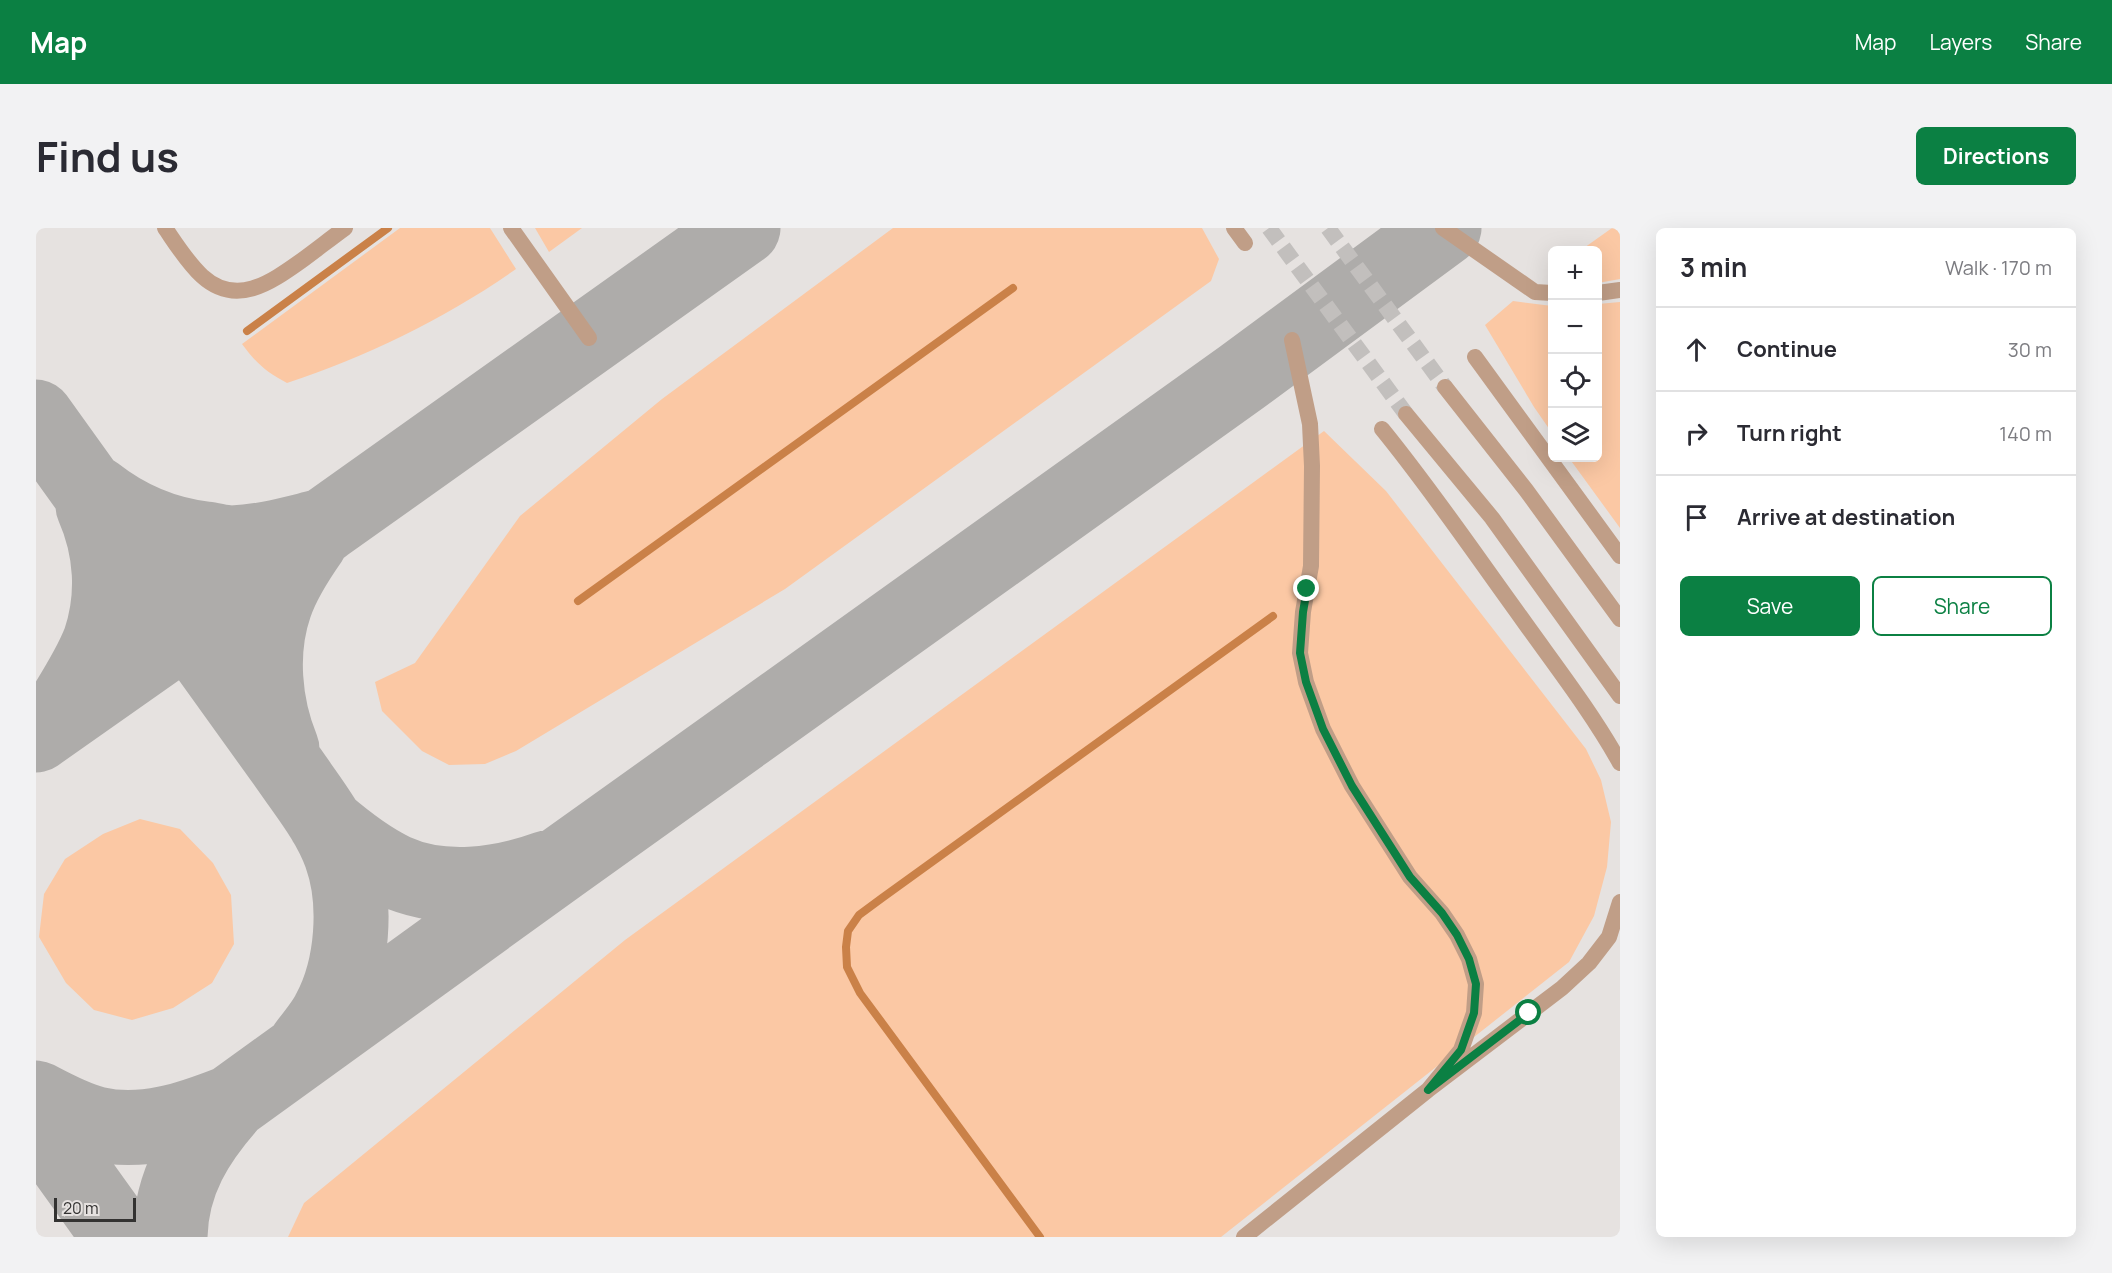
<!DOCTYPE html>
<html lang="en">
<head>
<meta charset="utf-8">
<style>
	body { margin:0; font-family:Manrope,sans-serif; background:#f2f2f3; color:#2b2b33 }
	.controls { position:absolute; right:18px; top:18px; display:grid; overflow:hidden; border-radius:9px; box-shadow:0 6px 24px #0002 }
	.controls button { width:54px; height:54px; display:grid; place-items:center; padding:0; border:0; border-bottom:2px solid #e1e1e2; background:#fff; color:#2b2b33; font:30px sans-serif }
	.scale { position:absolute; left:18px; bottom:15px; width:82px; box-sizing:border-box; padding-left:6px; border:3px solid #333231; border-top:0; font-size:16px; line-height:21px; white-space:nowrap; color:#333231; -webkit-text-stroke:4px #e6e2e0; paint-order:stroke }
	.stop { position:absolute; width:18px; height:18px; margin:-14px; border:4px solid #0b8043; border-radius:50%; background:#fff }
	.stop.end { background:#0b8043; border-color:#fff; box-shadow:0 2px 6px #0008 }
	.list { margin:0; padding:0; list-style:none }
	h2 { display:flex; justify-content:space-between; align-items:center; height:78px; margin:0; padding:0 24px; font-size:26px }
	h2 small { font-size:20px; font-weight:400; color:#7c7c81 }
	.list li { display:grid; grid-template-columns:39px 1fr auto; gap:18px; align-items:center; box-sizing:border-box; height:84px; padding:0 24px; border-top:2px solid #e1e1e2 }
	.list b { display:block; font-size:22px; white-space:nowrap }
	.list em { font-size:20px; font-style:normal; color:#7c7c81 }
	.actions { display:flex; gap:12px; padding:18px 24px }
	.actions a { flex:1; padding:14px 0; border:2px solid #0b8043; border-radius:9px; text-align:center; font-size:21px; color:#0b8043 }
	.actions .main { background:#0b8043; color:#fff }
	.icon { flex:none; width:33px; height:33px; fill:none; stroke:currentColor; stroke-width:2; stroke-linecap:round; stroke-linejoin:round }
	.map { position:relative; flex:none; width:1584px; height:1009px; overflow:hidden; border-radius:9px }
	header { display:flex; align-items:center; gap:36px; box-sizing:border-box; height:84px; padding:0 30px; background:#0b8043; color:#fff }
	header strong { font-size:28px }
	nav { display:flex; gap:33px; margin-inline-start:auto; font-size:21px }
	.intro { display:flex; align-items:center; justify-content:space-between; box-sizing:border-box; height:144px; padding:0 36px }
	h1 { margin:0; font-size:42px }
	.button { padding:15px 27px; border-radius:9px; background:#0b8043; color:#fff; font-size:21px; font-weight:700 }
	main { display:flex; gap:36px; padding:0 36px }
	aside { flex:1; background:#fff; border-radius:9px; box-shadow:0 6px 24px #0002 }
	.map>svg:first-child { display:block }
	.green { fill:#fbc8a4 }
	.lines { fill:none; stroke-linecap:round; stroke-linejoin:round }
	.stream { stroke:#ca8148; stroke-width:8 }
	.taxiway { stroke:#aeacaa; stroke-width:75 }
	.tertiary-tunnel { stroke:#c2bfbd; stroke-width:16; stroke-dasharray:16 8; stroke-linecap:butt }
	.service { stroke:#c09e87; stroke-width:16 }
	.tertiary { stroke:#c09e87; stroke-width:16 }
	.route { stroke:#0b8043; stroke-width:8 }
</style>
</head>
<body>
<header>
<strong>Map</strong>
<nav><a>Map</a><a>Layers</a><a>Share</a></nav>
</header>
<div class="intro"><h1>Find us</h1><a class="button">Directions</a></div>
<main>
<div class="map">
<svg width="1584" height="1009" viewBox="0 0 1584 1009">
	<rect width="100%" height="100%" fill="#e6e2e0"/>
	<path class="green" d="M 364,0 L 454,0 L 480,41 C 410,90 332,128 251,155 C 230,144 220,135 206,116 Z
		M 499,0 L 546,0 L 513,24 Z
		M 857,0 L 1166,0 L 1183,31 L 1175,53 L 749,361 L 480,523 L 449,536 L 413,537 L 386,523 L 346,483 L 339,454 L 379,435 L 484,288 L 626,171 Z
		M 1576,0 L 1584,0 L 1584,51 L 1562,55 L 1562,22 L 1545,22 Z
		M 1477,73 L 1516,78 L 1516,205 L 1498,179 L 1449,97 Z
		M 1584,74 L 1584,300 L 1533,230 L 1562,230 L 1562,76 Z
		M 1288,203 L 1350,263 L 1550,521 L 1565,552 L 1575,594 L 1571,639 L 1558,688 L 1533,734 L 1185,1009 L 252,1009 L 268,975 L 589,712 Z
		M 104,591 L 144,601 L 177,635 L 195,667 L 198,716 L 176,755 L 137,780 L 96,792 L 58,782 L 30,755 L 3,709 L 8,666 L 29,631 L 67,606 Z"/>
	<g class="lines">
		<path class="stream" d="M 211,103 L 352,0
			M 542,373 L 977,60
			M 1004,1009 L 824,765 L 811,739 L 810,719 L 812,703 L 823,687 L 846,670 L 1237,388"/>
		<path class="taxiway" d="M 0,189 L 255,544 C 273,570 294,596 305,627 C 322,674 317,740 293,784 C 287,796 277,807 269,818
			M 59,265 C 92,291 127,306 169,311 C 178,312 187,315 196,315 C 226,314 254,306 283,299
			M 24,486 C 38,463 54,439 64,413 C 79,369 76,321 57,278
			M 0,507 L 152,400 L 289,297 L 707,0
			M 246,521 C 228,477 223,423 239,377 C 247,353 261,332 275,312
			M 290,596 C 311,614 333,631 358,643 C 406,665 464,657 511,640
			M 0,870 C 19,880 39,891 60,896 C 107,907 153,891 196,874
			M 0,892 L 84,1009
			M 134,1009 C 135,954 161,913 196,874 L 525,636 L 1206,149 L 1408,0"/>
		<path class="tertiary-tunnel" d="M 1233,0 L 1370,186
			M 1292,0 L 1409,159"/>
		<path class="service" d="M 129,0 C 140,16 151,34 166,48 C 200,79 234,55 265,33 C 280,22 294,11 309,0
			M 475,0 L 553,110
			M 1198,0 L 1209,15
			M 1407,0 L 1499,64 L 1516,65
			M 1562,65 L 1584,62
			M 1256,112 L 1274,196 L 1276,238 L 1275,338 L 1267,384 L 1264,425 L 1270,454 L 1287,501 L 1316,558 L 1374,649 L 1406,685 L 1421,707 L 1433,731 L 1440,756 L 1438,785 L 1425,822 L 1392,862
			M 1439,129 L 1584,328
			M 1346,201 C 1395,261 1439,326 1484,388 C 1518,436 1555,483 1584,535
			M 1208,1009 L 1392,862 L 1526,760 L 1553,735 L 1573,709 L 1584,674"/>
		<path class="tertiary" d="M 1409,159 L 1490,262 L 1584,391
			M 1370,186 L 1456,290 L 1584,468"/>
	</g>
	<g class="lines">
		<path class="route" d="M 1271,361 L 1267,384 L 1264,425 L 1270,454 L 1287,501 L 1316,558 L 1374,649 L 1406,685 L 1421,707 L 1433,731 L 1440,756 L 1438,785 L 1425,822 L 1392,862 L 1493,785"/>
	</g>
</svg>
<div class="controls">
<button>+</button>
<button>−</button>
<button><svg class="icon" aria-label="locate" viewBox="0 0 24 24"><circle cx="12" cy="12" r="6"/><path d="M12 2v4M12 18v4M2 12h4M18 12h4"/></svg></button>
<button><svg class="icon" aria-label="layers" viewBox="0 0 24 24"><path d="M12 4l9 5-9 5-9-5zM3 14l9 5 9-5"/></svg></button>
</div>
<div class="scale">20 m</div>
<div class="stop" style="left:1493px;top:785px"></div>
<div class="stop end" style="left:1271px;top:361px"></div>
</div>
<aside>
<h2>3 min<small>Walk · 170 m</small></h2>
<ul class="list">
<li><svg class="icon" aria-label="ahead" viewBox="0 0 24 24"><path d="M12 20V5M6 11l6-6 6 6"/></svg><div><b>Continue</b></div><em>30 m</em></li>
<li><svg class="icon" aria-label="right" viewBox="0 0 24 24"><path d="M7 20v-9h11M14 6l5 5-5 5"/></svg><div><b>Turn right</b></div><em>140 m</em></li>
<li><svg class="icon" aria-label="arrive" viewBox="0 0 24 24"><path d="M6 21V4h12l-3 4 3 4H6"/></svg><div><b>Arrive at destination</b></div></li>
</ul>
<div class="actions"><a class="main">Save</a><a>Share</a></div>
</aside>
</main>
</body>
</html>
